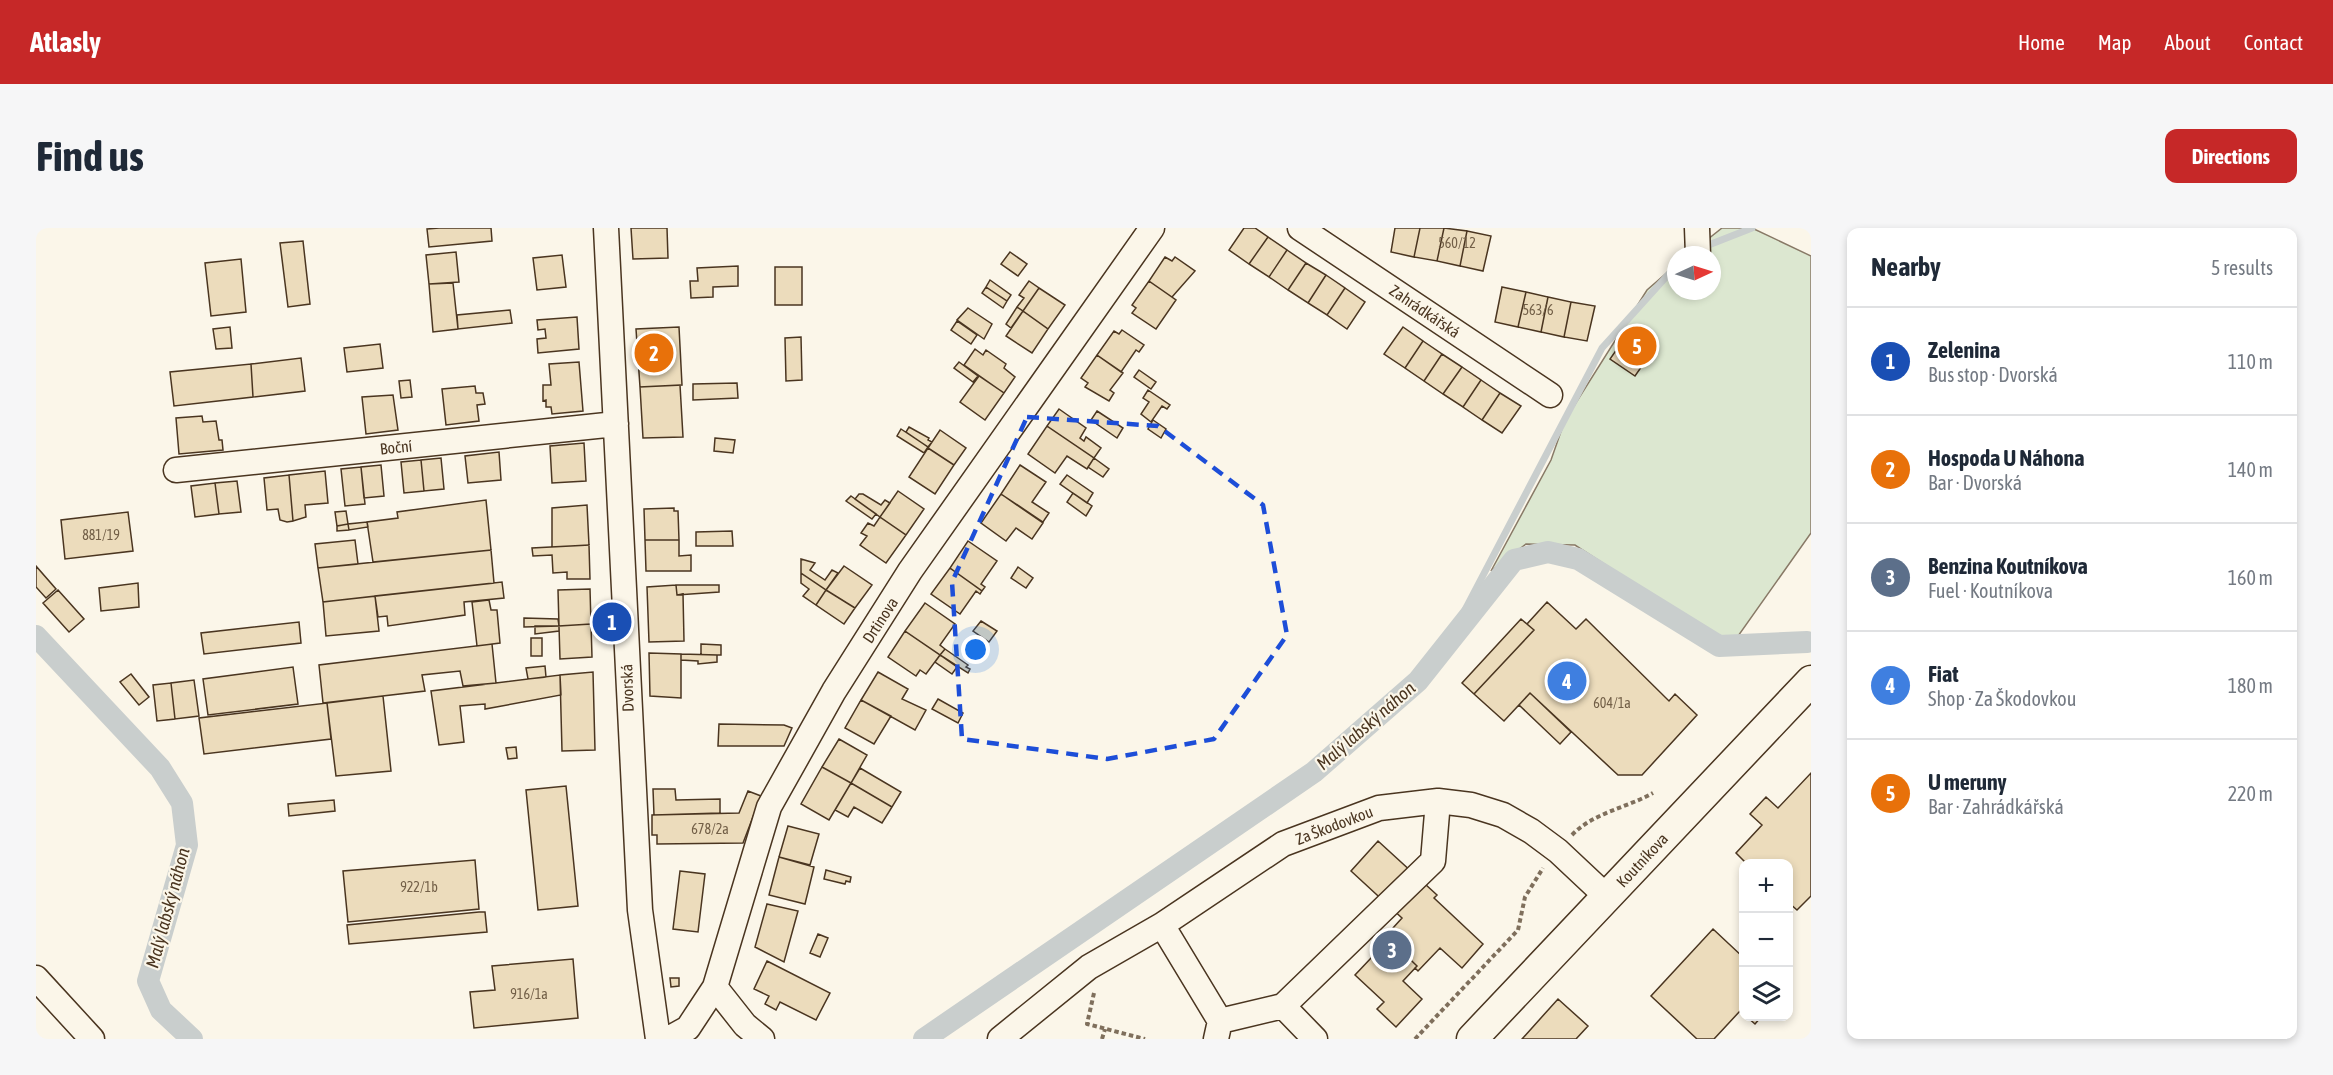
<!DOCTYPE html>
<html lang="en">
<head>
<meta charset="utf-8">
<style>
	body { margin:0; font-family:"Asap Condensed",sans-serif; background:#f6f6f7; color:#1f2937 }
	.controls { position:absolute; right:18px; bottom:18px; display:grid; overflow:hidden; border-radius:12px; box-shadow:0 3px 9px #0003 }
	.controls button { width:54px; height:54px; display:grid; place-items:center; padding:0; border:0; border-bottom:2px solid #e0e1e3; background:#fff; color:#1f2937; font:30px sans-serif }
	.compass { position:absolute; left:1631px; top:18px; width:54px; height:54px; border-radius:50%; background:#fff; box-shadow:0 3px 9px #0003; rotate:86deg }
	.you { position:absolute; left:940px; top:422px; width:21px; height:21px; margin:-15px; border:4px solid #fff; border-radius:50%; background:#1a73e8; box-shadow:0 0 0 9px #1a73e833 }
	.badge { display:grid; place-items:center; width:39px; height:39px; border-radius:50%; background:#c62828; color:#fff; font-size:20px; font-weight:700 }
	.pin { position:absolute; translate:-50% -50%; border:3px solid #fff; box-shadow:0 2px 6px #0006 }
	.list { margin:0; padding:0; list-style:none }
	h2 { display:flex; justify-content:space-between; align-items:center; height:78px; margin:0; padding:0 24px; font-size:26px }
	h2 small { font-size:20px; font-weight:400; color:#747a83 }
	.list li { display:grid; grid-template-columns:39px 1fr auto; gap:18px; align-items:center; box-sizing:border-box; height:108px; padding:0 24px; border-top:2px solid #e0e1e3 }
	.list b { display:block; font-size:22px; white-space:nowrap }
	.list p { margin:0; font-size:20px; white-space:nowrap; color:#747a83 }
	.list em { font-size:20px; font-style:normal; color:#747a83 }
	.icon { flex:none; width:33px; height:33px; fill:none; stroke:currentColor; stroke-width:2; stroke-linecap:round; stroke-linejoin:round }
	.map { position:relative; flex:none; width:1775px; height:811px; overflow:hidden; border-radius:12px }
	header { display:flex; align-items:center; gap:36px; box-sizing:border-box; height:84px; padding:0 30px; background:#c62828; color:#fff }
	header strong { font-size:28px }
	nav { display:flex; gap:33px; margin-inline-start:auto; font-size:21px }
	.intro { display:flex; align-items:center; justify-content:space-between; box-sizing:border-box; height:144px; padding:0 36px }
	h1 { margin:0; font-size:42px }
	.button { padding:15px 27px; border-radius:12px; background:#c62828; color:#fff; font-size:21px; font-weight:700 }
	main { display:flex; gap:36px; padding:0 36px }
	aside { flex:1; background:#fff; border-radius:12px; box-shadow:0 3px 9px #0003 }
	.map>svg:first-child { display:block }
	.green { fill:#dce7d0; stroke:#887966; stroke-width:1.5 }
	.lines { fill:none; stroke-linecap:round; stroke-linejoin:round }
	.stream { stroke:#c9cecd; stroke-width:7 }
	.canal { stroke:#c9cecd; stroke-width:22 }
	.building { fill:#ecdcbc; stroke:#4a3520; stroke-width:1.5 }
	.minor-casing { stroke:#4a3520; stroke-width:27 }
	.major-casing { stroke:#4a3520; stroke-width:33 }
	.path { stroke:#7f6f5c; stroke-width:4; stroke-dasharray:4.5 3; stroke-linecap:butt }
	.minor { stroke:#fbf6e9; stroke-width:24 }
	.major { stroke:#fbf6e9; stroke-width:30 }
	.marked { fill:none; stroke:#1d4ed8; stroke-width:4.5; stroke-dasharray:12 8; stroke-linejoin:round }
	.labels { text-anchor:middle; stroke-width:4.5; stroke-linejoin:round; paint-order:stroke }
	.number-label { font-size:14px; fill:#725f47 }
	.street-label { font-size:16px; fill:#4a3520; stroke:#fbf6e9 }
	.water-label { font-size:18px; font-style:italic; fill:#4a3520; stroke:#fbf6e9 }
</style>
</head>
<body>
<header>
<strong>Atlasly</strong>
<nav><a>Home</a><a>Map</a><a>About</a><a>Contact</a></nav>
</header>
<div class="intro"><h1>Find us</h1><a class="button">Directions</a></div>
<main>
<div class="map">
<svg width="1775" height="811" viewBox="0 0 1775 811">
	<rect width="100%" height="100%" fill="#fbf6e9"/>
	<path class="green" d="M 1686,0 L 1716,0 L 1775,28 L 1775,305 L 1700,411 L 1675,406 L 1539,317 L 1490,316 L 1455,343 L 1515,232 L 1529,192 L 1611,62 L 1640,37 L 1640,63 L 1676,63 L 1676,27 L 1652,27 Z"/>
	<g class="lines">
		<path class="stream" d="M 1665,20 L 1716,0
			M 1409,420 L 1566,120 L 1640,38"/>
		<path class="canal" d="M 0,408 L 124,540 L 146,575 L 151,617 L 112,753 L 125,782 L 156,811
			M 888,811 L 1278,544 L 1382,453 L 1478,332 L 1512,324 L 1542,331 L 1683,418 L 1771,414"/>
	</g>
	<path class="building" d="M 403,0 L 455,0 L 456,13 L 393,19 L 391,1 Z
		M 595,0 L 631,0 L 632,30 L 597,31 Z
		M 1208,0 L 1219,0 L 1232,9 L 1213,36 L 1193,22 Z
		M 1359,0 L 1384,0 L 1378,29 L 1355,24 Z
		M 1384,0 L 1408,0 L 1401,33 L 1378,29 Z
		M 1408,0 L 1431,3 L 1424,38 L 1401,33 Z
		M 1431,3 L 1455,8 L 1447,43 L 1424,38 Z
		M 1232,9 L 1251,22 L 1233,49 L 1213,36 Z
		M 267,13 L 274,76 L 252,79 L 244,15 Z
		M 1251,22 L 1270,35 L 1252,62 L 1233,49 Z
		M 420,24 L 423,54 L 393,56 L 390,27 Z
		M 974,24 L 991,36 L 982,48 L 965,36 Z
		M 526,27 L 530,59 L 501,62 L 497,30 Z
		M 1129,29 L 1136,33 L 1139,29 L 1159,43 L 1136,69 L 1113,53 Z
		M 205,31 L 210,84 L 175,88 L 169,35 Z
		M 1270,35 L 1290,47 L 1272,75 L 1252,62 Z
		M 702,38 L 702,58 L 677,59 L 677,69 L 655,70 L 654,53 L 662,53 L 661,40 Z
		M 739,39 L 766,39 L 766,77 L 739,77 Z
		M 1290,47 L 1309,60 L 1291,87 L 1272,75 Z
		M 954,52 L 975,67 L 971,73 L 950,59 Z
		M 993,53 L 1003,60 L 987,83 L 981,79 L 988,70 L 983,67 Z
		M 1113,53 L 1140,72 L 1120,101 L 1096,85 L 1100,80 L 1096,77 Z
		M 417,55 L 422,101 L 397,104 L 393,56 Z
		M 950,59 L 971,73 L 967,80 L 946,65 Z
		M 1466,59 L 1490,64 L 1482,99 L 1459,94 Z
		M 1003,60 L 1029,77 L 1012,101 L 987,83 Z
		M 1309,60 L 1329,74 L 1311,101 L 1291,87 Z
		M 1490,64 L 1512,69 L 1505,104 L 1482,99 Z
		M 1512,69 L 1535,74 L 1528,109 L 1505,104 Z
		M 1535,74 L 1559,78 L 1551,113 L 1528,109 Z
		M 981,79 L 987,83 L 975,100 L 970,96 Z
		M 932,80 L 956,96 L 948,111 L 921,92 Z
		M 474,82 L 476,95 L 422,101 L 421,87 Z
		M 987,83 L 1012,101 L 996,125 L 970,108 Z
		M 541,89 L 543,121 L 502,125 L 501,111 L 510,110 L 509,101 L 502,102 L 501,92 Z
		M 921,93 L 941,107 L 935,116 L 915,102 Z
		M 194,99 L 196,120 L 180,121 L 177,101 Z
		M 643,99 L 646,157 L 604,159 L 600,101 Z
		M 1367,99 L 1387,113 L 1369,140 L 1348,126 Z
		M 1595,101 L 1620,118 L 1599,148 L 1574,131 Z
		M 1086,102 L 1108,117 L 1103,124 L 1100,122 L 1085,144 L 1061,127 L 1078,103 L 1083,106 Z
		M 765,109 L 766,152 L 750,153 L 749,110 Z
		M 1387,113 L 1406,126 L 1388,153 L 1369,140 Z
		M 344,116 L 347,140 L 311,144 L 308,120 Z
		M 939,121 L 947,127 L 950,122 L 970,136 L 968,140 L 979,149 L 968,165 L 928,137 Z
		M 1406,126 L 1426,139 L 1407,166 L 1388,153 Z
		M 1061,127 L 1087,145 L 1074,162 L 1078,165 L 1073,173 L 1049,159 L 1052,155 L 1045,150 Z
		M 265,130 L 269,163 L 217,169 L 215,136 Z
		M 543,134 L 547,183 L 516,186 L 515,179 L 510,179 L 510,172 L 507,173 L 507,157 L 515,157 L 513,136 Z
		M 923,134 L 942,148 L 937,154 L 918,140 Z
		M 215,136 L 217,169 L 138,178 L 134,144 Z
		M 1426,139 L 1445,152 L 1427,179 L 1407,166 Z
		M 1103,142 L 1120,154 L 1115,161 L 1098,149 Z
		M 943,148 L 968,165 L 949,192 L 924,174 Z
		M 374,152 L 376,169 L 365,170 L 363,153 Z
		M 1445,152 L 1464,165 L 1446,192 L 1427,179 Z
		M 701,155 L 702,170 L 657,172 L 657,156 Z
		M 644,157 L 647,209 L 607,210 L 604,159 Z
		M 439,158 L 440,165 L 447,165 L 449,176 L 441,177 L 443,193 L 410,197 L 406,161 Z
		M 1112,162 L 1134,177 L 1131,181 L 1126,178 L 1115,194 L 1105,186 L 1113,174 L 1107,170 Z
		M 1464,165 L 1485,178 L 1466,205 L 1446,192 Z
		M 357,167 L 362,202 L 330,206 L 326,169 Z
		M 1023,181 L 1050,200 L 1044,210 L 1048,213 L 1050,209 L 1065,220 L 1058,230 L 1011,198 Z
		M 1061,183 L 1087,200 L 1081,210 L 1055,192 Z
		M 166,188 L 167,194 L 180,193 L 183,212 L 186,212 L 187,222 L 143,226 L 140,190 Z
		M 1117,192 L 1130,201 L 1125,210 L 1112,201 Z
		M 1011,198 L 1058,230 L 1051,241 L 1031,228 L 1019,245 L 992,226 Z
		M 873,199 L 893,210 L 892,212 L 896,214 L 892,219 L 870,204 Z
		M 865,201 L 892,219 L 888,225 L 861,208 Z
		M 904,202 L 930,220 L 918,237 L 892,220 Z
		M 679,210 L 699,212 L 697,225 L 678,223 Z
		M 548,215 L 550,253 L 516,255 L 514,218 Z
		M 892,220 L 918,237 L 899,266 L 873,249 Z
		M 463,224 L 465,252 L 432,255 L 429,228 Z
		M 405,230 L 408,261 L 388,263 L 385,232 Z
		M 1058,230 L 1073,241 L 1067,249 L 1052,239 Z
		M 385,232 L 388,263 L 368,265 L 365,234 Z
		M 345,237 L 348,268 L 328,270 L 325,239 Z
		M 984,237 L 1010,254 L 996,274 L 1013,285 L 1007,294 L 965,266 Z
		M 325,239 L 329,276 L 309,278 L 305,241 Z
		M 289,243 L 292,275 L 269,277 L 270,289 L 257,293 L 253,247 Z
		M 253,247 L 257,293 L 251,294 L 244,292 L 242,281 L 231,282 L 228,250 Z
		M 1031,247 L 1057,265 L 1051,275 L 1024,256 Z
		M 201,253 L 205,284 L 183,286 L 179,255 Z
		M 179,255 L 183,286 L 159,289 L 155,258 Z
		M 862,263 L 888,281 L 870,307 L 844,289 Z
		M 1037,265 L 1056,278 L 1050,288 L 1031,274 Z
		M 823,266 L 827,266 L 845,277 L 849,272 L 854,275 L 844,289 L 819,271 Z
		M 965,266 L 1007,295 L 996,311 L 980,300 L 970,313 L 945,295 Z
		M 815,268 L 840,286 L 836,291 L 810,273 Z
		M 450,272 L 455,322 L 337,334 L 331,294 L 362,290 L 361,284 Z
		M 551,277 L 553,317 L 516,319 L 516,280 Z
		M 638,280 L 638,283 L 642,283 L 643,312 L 609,312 L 608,281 Z
		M 310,283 L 312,296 L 301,298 L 299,284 Z
		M 92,284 L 97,323 L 29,331 L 25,292 Z
		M 844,289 L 870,307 L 850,335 L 824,317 L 831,308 L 825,305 L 832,295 L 838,298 Z
		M 331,294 L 332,299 L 313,302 L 312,296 Z
		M 312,296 L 313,302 L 301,303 L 301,298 Z
		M 696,303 L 697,318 L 660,318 L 660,304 Z
		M 319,312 L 322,336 L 282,340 L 279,316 Z
		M 609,312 L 643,312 L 643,328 L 655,327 L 655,343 L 610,343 Z
		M 932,313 L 961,333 L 945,356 L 949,359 L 946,363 L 914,340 Z
		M 553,317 L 554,351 L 531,351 L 531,344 L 517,345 L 516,327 L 497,328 L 496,320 Z
		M 455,322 L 458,355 L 287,374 L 282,340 Z
		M 765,331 L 779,335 L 774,342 L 789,352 L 796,342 L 802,345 L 790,362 L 765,345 Z
		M 0,338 L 20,361 L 10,370 L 0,359 Z
		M 808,338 L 836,357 L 819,380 L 790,362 Z
		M 982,339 L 997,350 L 990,360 L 975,350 Z
		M 914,340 L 946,363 L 944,366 L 940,363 L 924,386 L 895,366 Z
		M 765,345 L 790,362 L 780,377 L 767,368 L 773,361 L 765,355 Z
		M 466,354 L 468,370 L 428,374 L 429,387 L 352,398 L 351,388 L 342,389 L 339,368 Z
		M 102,355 L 103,379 L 65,383 L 63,360 Z
		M 640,357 L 683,357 L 683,364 L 641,367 Z
		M 640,357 L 641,367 L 647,366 L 648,413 L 613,414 L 611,359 Z
		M 554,361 L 555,396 L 523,398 L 522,362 Z
		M 22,362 L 48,391 L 33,404 L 7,375 Z
		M 790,362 L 819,380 L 808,396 L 780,377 Z
		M 339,368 L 343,403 L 290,408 L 287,374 Z
		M 453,372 L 455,382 L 461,382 L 464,415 L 441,418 L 436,374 Z
		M 1511,374 L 1540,401 L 1550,391 L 1633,473 L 1639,466 L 1661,487 L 1606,547 L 1582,547 L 1494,465 L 1468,493 L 1438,466 L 1498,402 L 1491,396 Z
		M 889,375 L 919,396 L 904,417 L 909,421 L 904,427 L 869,403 Z
		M 488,390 L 522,391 L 523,398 L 488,399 Z
		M 1485,391 L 1498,402 L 1438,466 L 1426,455 Z
		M 945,393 L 961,403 L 953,414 L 937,403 Z
		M 263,394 L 265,415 L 168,426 L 165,405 Z
		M 555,396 L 556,429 L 524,431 L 523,398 Z
		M 499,398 L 523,398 L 523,403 L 499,406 Z
		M 869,403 L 904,427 L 890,446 L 884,442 L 880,448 L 852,429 Z
		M 495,410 L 506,410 L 506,428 L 495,428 Z
		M 456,416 L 460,455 L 427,458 L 424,443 L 386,447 L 389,463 L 287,475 L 283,437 Z
		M 665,416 L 685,417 L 685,427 L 665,427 Z
		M 909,421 L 932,437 L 930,439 L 934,441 L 932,445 L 904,427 Z
		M 613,425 L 645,426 L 645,470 L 614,468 Z
		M 645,426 L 681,427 L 681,434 L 662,436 L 662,433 L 645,432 Z
		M 904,427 L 921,439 L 916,446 L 899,434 Z
		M 509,438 L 510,449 L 492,451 L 490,440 Z
		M 257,439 L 262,476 L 172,487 L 167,451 Z
		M 557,444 L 559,522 L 526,523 L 524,447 Z
		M 842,444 L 872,461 L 866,471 L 890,482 L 879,502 L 825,472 Z
		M 95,446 L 113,469 L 103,477 L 84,454 Z
		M 524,447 L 525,467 L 449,481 L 449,476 L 424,478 L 428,514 L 403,517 L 395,463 Z
		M 158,452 L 163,488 L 139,491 L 135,455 Z
		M 135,455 L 139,491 L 121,493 L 117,457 Z
		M 1494,465 L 1535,504 L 1524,516 L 1483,477 Z
		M 347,468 L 355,543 L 300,548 L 291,475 Z
		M 902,471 L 927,485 L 922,495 L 896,481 Z
		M 825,472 L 855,488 L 838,516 L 809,500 Z
		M 291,475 L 295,511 L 168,526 L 163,490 Z
		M 683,496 L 748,497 L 756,500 L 748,518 L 682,518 Z
		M 803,511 L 831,527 L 815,555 L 786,539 Z
		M 480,519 L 481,530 L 472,531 L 470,520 Z
		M 786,539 L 815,555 L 793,592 L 765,576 Z
		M 824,540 L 865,564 L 856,579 L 815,555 Z
		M 1775,545 L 1775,668 L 1761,682 L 1752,674 L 1752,636 L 1711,636 L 1700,625 L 1726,597 L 1714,586 L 1730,569 L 1742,580 Z
		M 815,555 L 856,579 L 846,595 L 818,579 L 812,589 L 799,582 Z
		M 530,558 L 542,678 L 502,682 L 490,562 Z
		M 617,561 L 639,561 L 640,572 L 684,571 L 684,585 L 618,587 Z
		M 712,563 L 725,568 L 707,615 L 621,616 L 621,607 L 616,607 L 616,587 L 703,585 Z
		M 298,572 L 299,583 L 253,588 L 252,576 Z
		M 752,598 L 783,606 L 774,637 L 743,629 Z
		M 1342,613 L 1401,667 L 1398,670 L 1447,716 L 1426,740 L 1404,720 L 1382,743 L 1379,740 L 1381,738 L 1353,711 L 1350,714 L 1347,711 L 1366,690 L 1315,643 Z
		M 743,629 L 778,639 L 769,676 L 733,667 Z
		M 439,632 L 443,681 L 312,694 L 307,643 Z
		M 790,642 L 815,649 L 814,654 L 810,653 L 809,656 L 788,651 Z
		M 644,643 L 669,646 L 662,704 L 637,701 Z
		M 731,676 L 762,683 L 748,734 L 719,719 Z
		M 443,684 L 449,684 L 451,704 L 313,716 L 311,697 Z
		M 1677,701 L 1708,730 L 1708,786 L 1704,783 L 1678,811 L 1661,811 L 1615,768 Z
		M 782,706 L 792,710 L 784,729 L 774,725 Z
		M 1353,711 L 1381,738 L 1367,753 L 1386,771 L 1360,799 L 1341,781 L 1348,774 L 1319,747 Z
		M 537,731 L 542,790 L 438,800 L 434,764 L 459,762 L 456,738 Z
		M 731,733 L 794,765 L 780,792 L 744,774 L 740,782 L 729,776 L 733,768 L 718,761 Z
		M 634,750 L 643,750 L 643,758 L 635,759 Z
		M 1522,771 L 1552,798 L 1540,811 L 1486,811 Z
		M 1710,788 L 1726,788 L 1719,796 Z"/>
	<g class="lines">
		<g class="minor-casing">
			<path id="minor" d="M 570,0 L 604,682 L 622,811
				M 1264,0 L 1514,167
				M 1661,0 L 1662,27
				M 140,242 L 580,196
				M 1126,697 L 1184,793 L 1180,811
				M 0,750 L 56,811
				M 679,759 L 709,797 L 726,811
				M 1247,778 L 1279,811
				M 1184,793 L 1247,778 L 1397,633 L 1402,573
				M 632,811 L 652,800 L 679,759 L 733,579 L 798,463 L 874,343 L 1116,0
				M 964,811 L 1053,739 L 1126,697 L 1247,616 L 1343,580 L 1402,573 L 1435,577 L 1467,587 L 1495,603 L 1522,623 L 1571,669"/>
		</g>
		<g class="major-casing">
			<path id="major" d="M 1436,811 L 1775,453"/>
		</g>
		<path class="path" d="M 1536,607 C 1557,585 1590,580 1617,565
			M 1058,765 L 1051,796 L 1109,811
			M 1066,811 L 1069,801
			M 1379,811 L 1482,702 L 1489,669 L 1507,640"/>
		<use href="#minor" class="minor"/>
		<use href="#major" class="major"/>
	</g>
	<path class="marked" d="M 991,189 L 1122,198 L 1227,277 L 1251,407 L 1178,511 L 1071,531 L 926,511 L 916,354 Z"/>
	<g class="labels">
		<g class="number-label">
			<text x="1421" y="20">560/12</text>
			<text x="1502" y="87">563/6</text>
			<text x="65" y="312">881/19</text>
			<text x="1576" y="480">604/1a</text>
			<text x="674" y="606">678/2a</text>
			<text x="383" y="664">922/1b</text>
			<text x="493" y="771">916/1a</text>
		</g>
		<g class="street-label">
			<text transform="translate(1389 83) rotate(34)" y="6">Zahrádkářská</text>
			<text transform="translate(360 219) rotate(-6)" y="6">Boční</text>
			<text transform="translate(844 392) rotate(-57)" y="6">Drtinova</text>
			<text transform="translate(591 460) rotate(-92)" y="6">Dvorská</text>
			<text transform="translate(1298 597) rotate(-21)" y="6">Za Škodovkou</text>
			<text transform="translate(1606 632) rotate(-47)" y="6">Koutníkova</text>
		</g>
		<g class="water-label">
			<text transform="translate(1330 498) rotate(-41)" y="6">Malý labský náhon</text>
			<text transform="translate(132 680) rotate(-75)" y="6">Malý labský náhon</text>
		</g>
	</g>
</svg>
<div class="controls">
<button>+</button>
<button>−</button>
<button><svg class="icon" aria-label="layers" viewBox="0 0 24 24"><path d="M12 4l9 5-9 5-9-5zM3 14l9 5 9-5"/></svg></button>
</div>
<svg class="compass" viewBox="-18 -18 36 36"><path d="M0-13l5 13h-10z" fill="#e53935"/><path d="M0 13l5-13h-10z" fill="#747a83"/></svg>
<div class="you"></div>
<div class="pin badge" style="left:576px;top:394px;background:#1a4fb4">1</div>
<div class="pin badge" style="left:618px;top:125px;background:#e8710a">2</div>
<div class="pin badge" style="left:1356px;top:722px;background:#5c6f8a">3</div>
<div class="pin badge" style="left:1531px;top:453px;background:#3f7fe0">4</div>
<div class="pin badge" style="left:1601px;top:118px;background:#e8710a">5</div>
</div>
<aside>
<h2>Nearby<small>5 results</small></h2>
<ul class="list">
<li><span class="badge" style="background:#1a4fb4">1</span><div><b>Zelenina</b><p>Bus stop · Dvorská</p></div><em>110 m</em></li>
<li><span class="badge" style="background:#e8710a">2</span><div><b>Hospoda U Náhona</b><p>Bar · Dvorská</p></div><em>140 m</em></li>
<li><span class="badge" style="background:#5c6f8a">3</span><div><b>Benzina Koutníkova</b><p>Fuel · Koutníkova</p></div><em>160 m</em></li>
<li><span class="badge" style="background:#3f7fe0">4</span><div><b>Fiat</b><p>Shop · Za Škodovkou</p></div><em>180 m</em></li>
<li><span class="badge" style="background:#e8710a">5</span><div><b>U meruny</b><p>Bar · Zahrádkářská</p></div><em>220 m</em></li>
</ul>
</aside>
</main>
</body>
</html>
